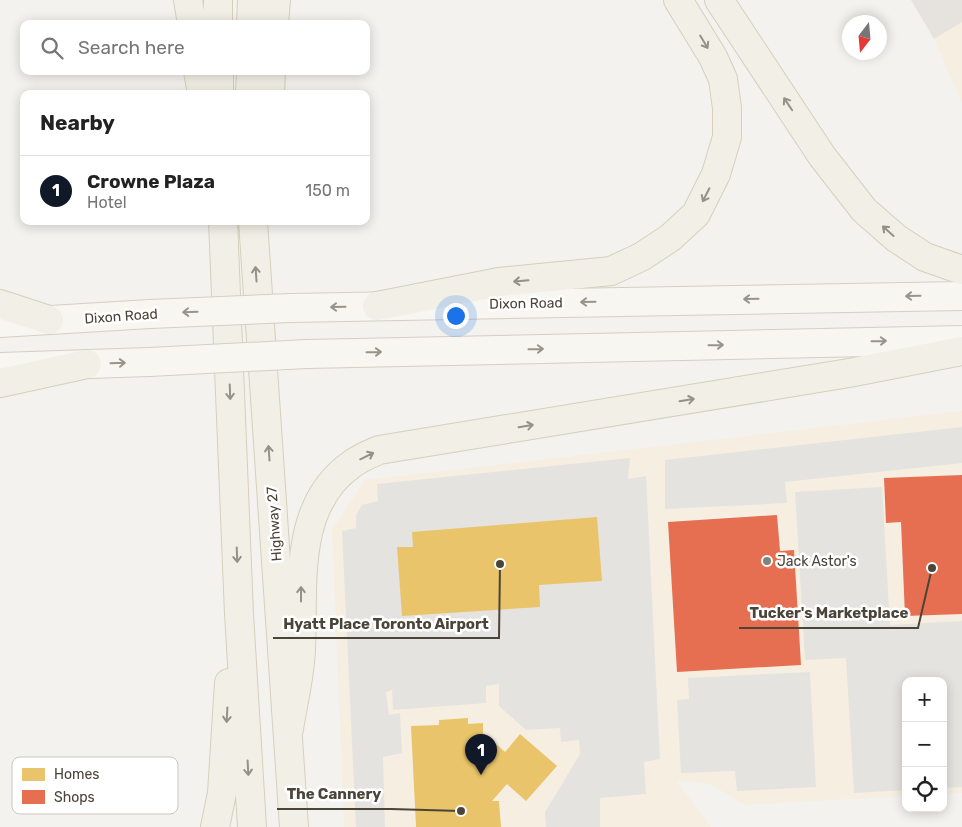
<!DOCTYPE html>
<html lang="en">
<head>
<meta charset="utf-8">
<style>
	body { margin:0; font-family:Rubik,sans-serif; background:#f2f2f2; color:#222 }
	.controls { position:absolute; right:15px; bottom:15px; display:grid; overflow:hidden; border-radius:10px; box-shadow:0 2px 12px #0003 }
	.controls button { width:45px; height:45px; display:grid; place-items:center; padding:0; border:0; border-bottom:1px solid #e0e0e0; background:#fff; color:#222; font:25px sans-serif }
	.compass { position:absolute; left:842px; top:15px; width:45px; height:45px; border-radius:50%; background:#fff; box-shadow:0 2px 12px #0003; rotate:196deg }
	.you { position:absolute; left:455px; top:315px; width:18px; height:18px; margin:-12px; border:4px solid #fff; border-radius:50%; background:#1a73e8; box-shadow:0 0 0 8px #1a73e833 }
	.badge { display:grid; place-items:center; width:32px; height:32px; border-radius:50%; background:#111827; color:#fff; font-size:16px; font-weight:700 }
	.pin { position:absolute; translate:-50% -41px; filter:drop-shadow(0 1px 2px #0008) }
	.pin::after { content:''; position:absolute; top:26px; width:18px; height:15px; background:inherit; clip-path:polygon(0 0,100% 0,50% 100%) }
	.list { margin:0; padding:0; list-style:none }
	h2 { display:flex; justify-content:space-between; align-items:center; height:65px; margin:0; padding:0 20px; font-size:21px }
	h2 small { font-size:16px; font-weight:400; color:#767676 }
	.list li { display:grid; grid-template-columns:32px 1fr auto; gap:15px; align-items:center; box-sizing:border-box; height:70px; padding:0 20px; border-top:1px solid #e0e0e0 }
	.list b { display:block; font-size:19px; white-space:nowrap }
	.list p { margin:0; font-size:16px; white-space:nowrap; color:#767676 }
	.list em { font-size:16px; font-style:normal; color:#767676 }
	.icon { flex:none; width:28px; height:28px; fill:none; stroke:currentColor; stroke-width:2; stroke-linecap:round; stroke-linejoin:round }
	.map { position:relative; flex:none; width:962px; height:827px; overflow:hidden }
	.search { position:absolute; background:#fff; box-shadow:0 2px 12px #0003; left:20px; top:20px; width:350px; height:55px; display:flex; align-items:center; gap:12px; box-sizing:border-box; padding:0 18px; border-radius:10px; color:#767676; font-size:19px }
	.panel { position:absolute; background:#fff; box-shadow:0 2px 12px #0003; left:20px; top:90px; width:350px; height:135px; border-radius:10px }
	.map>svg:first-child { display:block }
	.commercial { fill:#f6eee1 }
	.industrial { fill:#e6e2dd }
	.parking { fill:#e5e3df }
	.homes { fill:#e9c46a }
	.shops { fill:#e76f51 }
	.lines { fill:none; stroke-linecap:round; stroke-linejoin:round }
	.secondary-casing { stroke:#d3cfc4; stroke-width:30 }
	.primary-casing { stroke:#d6cfbb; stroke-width:30 }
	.secondary { stroke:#f7f6f1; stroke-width:28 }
	.primary { stroke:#f2efe6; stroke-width:28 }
	.secondary-bridge-casing { stroke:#d3cfc4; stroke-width:30; stroke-linecap:butt }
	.secondary-bridge { stroke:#f7f6f1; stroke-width:28 }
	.oneway { stroke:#969186 }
	.oneway2 { stroke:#98948b }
	.poi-dot { fill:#868178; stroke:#fff; stroke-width:2 }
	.labels { text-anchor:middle; stroke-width:5; stroke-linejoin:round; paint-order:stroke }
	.street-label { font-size:14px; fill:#4b4438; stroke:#fff }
	.poi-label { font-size:14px; fill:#4b4438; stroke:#fff; text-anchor:start }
	.key { fill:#fff; stroke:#c9c7c3; stroke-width:1 }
	.key-label { font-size:14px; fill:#4b4438 }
	.leader { fill:none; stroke:#4b4438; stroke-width:2 }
	.callout-dot { fill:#4b4438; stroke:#fff; stroke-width:2 }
	.callout-label { font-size:15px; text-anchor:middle; font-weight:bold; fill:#4b4438; stroke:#fff; stroke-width:5; stroke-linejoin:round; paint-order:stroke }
</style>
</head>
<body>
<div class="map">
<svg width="962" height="827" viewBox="0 0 962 827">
	<rect width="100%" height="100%" fill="#f3f2ee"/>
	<path class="commercial" d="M 962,22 L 962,103 L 934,39 Z
		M 962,411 L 962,793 L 943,794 L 943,681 L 906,681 L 906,796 L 745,805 L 710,784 L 676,780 L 711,827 L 344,827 L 332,530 L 365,480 Z"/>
	<path class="industrial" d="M 911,0 L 962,0 L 962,22 L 934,39 Z"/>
	<path class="parking" d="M 914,0 L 939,0 L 921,11 Z
		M 962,427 L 962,463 L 785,482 L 787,503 L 665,509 L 665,460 Z
		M 630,458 L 628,479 L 646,476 L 660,759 L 644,762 L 646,794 L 600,798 L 600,827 L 546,827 L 545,812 L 580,754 L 579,740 L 561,742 L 560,728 L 526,730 L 499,706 L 499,684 L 486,686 L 486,703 L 393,710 L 392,690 L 386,692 L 389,715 L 400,713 L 402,753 L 383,757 L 385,827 L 356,827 L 342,531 L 356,528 L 356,515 L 362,505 L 378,501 L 377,484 Z
		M 882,487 L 890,625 L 962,621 L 962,787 L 943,788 L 943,681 L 906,681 L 906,790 L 854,793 L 846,658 L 805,660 L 795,492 Z
		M 810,672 L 816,787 L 737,791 L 735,771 L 681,773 L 677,700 L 689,699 L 688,678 Z"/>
	<path class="homes" d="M 597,517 L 602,581 L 539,585 L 540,607 L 402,616 L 397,547 L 413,547 L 412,532 Z
		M 468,718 L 468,724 L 483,723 L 483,736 L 487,736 L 505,752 L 520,734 L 557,766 L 526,801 L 507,784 L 492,801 L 499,801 L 501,827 L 416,827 L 411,726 L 439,725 L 439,720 Z"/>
	<path class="shops" d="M 962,475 L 962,614 L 905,616 L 901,522 L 886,523 L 884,478 Z
		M 777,515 L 780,551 L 794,550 L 801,665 L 677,672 L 668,522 Z"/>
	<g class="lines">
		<g class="secondary-casing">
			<path id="secondary" d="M 291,308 L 962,296
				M 0,323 L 150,314
				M 307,354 L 962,340
				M 0,367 L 149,362"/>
		</g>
		<g class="primary-casing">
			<path id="primary" d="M 188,0 L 192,24
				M 218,0 L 218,24
				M 719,0 L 822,156 L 864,210 L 896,238 L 925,257 L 962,270
				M 251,24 L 252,0
				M 274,24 L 276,0
				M 198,71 L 202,94
				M 219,71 L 219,94
				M 250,94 L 251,71
				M 270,94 L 271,71
				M 223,221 L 239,614 L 252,827
				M 253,221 L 294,827
				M 0,304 L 49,320
				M 377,306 L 499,282 L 611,271 L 641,257 L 670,238 L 696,214 L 716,174 L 727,137 L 727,108 L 723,79 L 713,57 L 678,0
				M 0,383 L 87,364
				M 289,729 C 293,703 300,676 301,650 C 304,586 292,506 352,464 C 360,458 370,454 379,450 L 849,373 L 962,351
				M 215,827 L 222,793 L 229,683"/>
		</g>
		<use href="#secondary" class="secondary"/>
		<use href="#primary" class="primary"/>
		<g class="secondary-bridge-casing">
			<path id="secondary-bridge" d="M 150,314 L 291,308
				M 149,362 L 307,354"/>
		</g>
		<use href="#secondary-bridge" class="secondary-bridge"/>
	</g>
	<defs><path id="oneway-shaft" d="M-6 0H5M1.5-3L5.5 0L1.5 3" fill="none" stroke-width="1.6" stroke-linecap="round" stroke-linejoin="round" transform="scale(1.25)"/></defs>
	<g class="oneway">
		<use href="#oneway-shaft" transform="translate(704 42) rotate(59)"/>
		<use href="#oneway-shaft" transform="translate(788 104) rotate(-124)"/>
		<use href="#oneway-shaft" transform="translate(706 195) rotate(117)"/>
		<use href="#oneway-shaft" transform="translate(888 231) rotate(-138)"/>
		<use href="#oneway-shaft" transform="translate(256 274) rotate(-94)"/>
		<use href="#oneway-shaft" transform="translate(521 281) rotate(175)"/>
		<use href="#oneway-shaft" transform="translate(230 392) rotate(88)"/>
		<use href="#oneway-shaft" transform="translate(687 400) rotate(-9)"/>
		<use href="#oneway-shaft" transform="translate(526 426) rotate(-9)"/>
		<use href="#oneway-shaft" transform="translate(269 453) rotate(-94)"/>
		<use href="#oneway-shaft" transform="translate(367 456) rotate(-26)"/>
		<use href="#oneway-shaft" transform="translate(237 555) rotate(88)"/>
		<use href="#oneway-shaft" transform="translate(301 594) rotate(-90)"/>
		<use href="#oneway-shaft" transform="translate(227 715) rotate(93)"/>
		<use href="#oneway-shaft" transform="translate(248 768) rotate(87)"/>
	</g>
	<g class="oneway2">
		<use href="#oneway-shaft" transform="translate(913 296) rotate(179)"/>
		<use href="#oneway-shaft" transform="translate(751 299) rotate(179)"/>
		<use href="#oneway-shaft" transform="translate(588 302) rotate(179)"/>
		<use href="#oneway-shaft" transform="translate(338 307) rotate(179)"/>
		<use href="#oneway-shaft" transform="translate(190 312) rotate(178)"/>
		<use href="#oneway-shaft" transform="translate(879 341) rotate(-1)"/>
		<use href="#oneway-shaft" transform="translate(716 345) rotate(-1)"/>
		<use href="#oneway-shaft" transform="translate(536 349) rotate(-1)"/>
		<use href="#oneway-shaft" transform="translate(374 352) rotate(-1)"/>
		<use href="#oneway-shaft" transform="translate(118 363) rotate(-2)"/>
	</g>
	<circle class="poi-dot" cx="767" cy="561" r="5"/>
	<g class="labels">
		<g class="street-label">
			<text transform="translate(526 303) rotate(-1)" y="5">Dixon Road</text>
			<text transform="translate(121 316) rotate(-4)" y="5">Dixon Road</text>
			<text transform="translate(274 524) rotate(-94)" y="5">Highway 27</text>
		</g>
		<g class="poi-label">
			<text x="777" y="566">Jack Astor's</text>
		</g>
	</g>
	<rect x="12" y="757" width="166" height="57" rx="8" class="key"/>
	<rect x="22" y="768" width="23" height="13" fill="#e9c46a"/>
	<rect x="22" y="790" width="23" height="14" fill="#e76f51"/>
	<g class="key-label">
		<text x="54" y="779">Homes</text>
		<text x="54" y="802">Shops</text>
	</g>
	<path class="leader" d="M932 568L918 628H739M500 564L499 638H273M461 811L391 809H277"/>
	<g class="callout-dot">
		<circle cx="932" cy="568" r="5"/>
		<circle cx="500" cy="564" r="5"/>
		<circle cx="461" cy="811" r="5"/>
	</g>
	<g class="callout-label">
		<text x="829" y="618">Tucker's Marketplace</text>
		<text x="386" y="629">Hyatt Place Toronto Airport</text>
		<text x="334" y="799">The Cannery</text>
	</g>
</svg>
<div class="controls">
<button>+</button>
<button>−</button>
<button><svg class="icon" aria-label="locate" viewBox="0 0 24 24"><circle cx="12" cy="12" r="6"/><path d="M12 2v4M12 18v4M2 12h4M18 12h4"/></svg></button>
</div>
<svg class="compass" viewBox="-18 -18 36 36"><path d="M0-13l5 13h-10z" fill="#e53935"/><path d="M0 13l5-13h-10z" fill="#767676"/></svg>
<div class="you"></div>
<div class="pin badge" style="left:481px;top:775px">1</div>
<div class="search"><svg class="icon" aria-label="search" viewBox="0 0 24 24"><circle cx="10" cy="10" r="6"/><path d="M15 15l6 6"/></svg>Search here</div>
<section class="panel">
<h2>Nearby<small></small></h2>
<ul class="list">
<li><span class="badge">1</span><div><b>Crowne Plaza</b><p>Hotel</p></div><em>150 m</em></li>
</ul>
</section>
</div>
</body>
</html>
